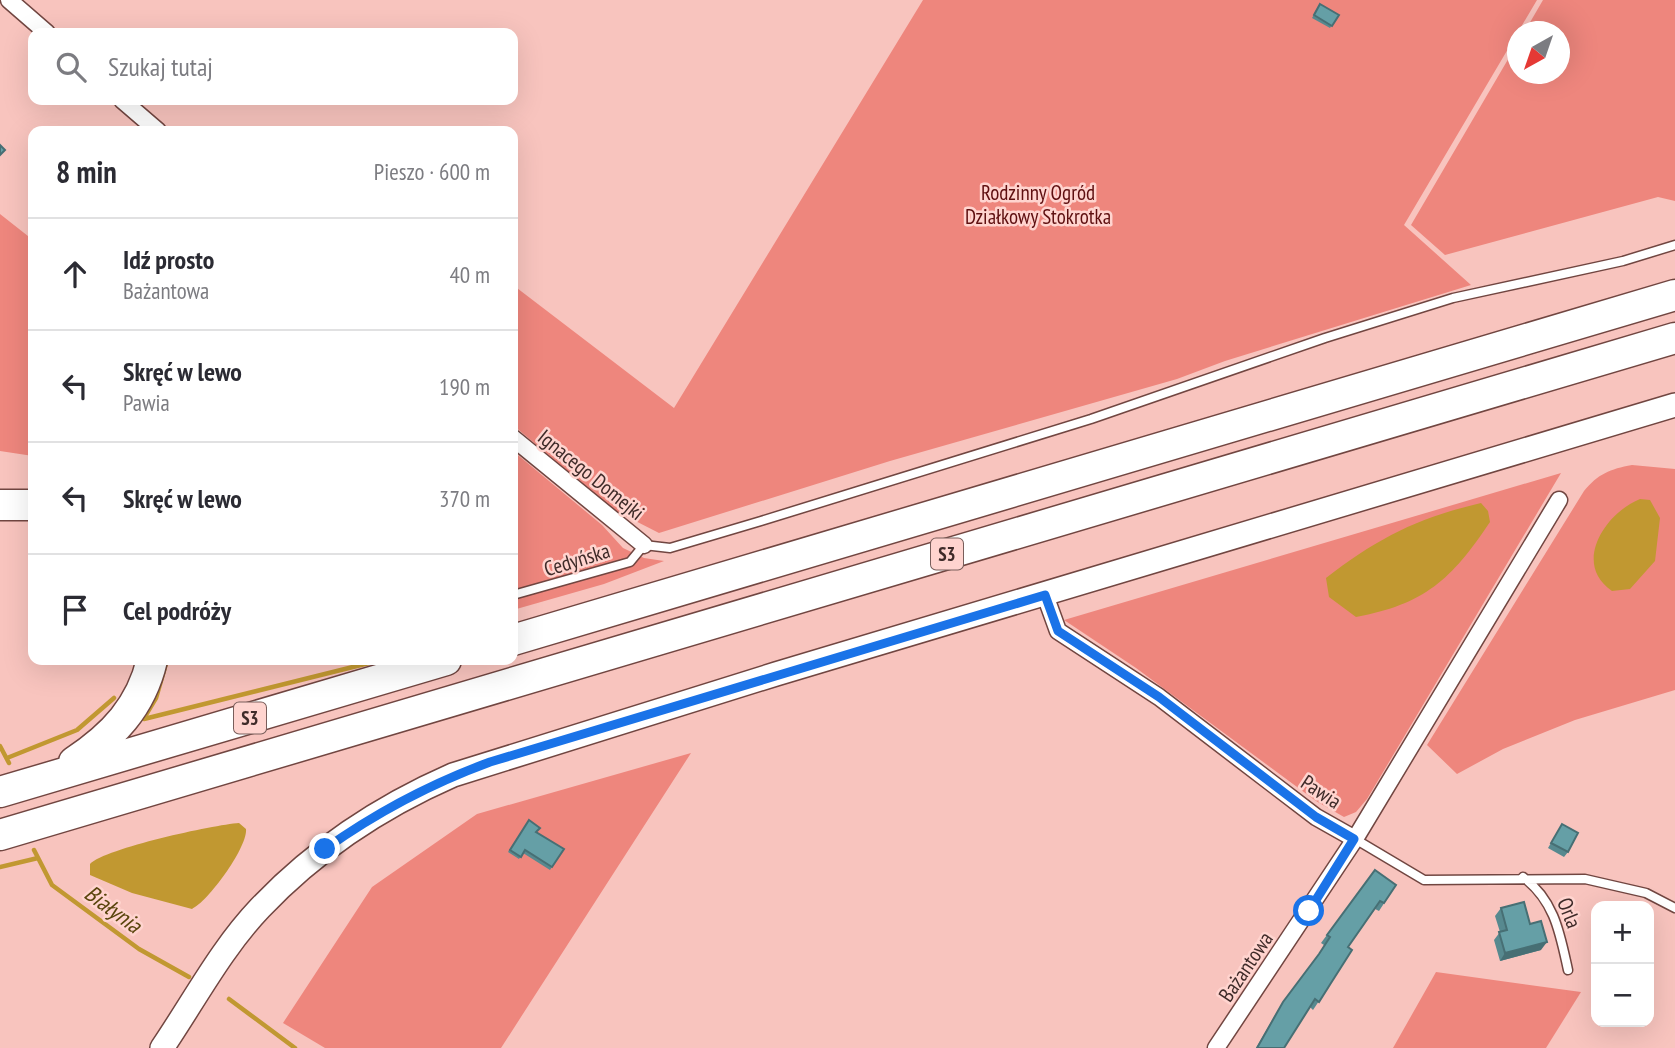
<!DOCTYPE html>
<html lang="pl">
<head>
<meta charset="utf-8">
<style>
	body { margin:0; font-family:"PT Sans Narrow",sans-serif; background:#f7f7f7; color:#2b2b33 }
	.controls { position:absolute; right:21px; bottom:21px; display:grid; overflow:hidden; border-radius:14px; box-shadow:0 7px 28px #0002 }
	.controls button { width:63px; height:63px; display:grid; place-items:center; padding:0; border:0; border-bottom:2px solid #e1e1e2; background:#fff; color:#2b2b33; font:35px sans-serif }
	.compass { position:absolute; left:1507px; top:21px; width:63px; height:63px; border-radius:50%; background:#fff; box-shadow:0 7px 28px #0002; rotate:220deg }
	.stop { position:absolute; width:21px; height:21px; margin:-16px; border:5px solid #1a73e8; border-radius:50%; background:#fff }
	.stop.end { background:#1a73e8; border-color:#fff; box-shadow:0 2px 7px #0008 }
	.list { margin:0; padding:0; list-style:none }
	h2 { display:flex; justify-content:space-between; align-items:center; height:91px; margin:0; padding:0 28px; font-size:30px }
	h2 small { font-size:23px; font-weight:400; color:#7c7c81 }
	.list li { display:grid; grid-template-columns:46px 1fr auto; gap:21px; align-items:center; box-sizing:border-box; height:112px; padding:0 28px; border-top:2px solid #e1e1e2 }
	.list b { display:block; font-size:26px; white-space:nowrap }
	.list p { margin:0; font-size:23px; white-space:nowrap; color:#7c7c81 }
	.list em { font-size:23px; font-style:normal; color:#7c7c81 }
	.icon { flex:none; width:38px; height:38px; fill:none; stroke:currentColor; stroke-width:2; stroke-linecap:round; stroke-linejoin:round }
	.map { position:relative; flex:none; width:1675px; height:1048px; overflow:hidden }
	.search { position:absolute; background:#fff; box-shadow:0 7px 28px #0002; left:28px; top:28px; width:490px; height:77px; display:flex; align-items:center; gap:18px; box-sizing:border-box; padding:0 24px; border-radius:14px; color:#7c7c81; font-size:26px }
	.panel { position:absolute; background:#fff; box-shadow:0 7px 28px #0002; left:28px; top:126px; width:490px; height:539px; border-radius:14px }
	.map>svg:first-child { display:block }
	.green { fill:#ee867d }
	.water { fill:#c19831 }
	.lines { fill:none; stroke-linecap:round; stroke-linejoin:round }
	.stream { stroke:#c19831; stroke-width:4.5 }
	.service-casing { stroke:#714641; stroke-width:11 }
	.minor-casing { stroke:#714641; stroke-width:19 }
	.secondary-casing { stroke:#714641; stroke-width:26 }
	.motorway-casing { stroke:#714641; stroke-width:33 }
	.service { stroke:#fff; stroke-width:8 }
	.minor { stroke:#fff; stroke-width:16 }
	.secondary { stroke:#fff; stroke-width:23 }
	.motorway { stroke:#fff; stroke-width:30 }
	.wall { fill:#57898f }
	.shaded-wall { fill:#476f74 }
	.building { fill:#659fa6; stroke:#476f74; stroke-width:2 }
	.route { stroke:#1a73e8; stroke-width:9 }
	.labels { text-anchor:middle; stroke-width:5; stroke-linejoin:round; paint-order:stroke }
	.shield { fill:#ffd4cf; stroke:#795e5b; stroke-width:2 }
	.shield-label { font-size:19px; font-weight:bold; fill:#3f2b29 }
	.park-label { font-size:21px; fill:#5f0f10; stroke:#ffd4cf }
	.street-label { font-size:21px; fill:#3f2b29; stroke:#ffd4cf }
	.water-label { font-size:23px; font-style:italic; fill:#5a450d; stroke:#ffd4cf }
</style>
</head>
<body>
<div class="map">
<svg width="1675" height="1048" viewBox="0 0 1675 1048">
	<rect width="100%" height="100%" fill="#f8c4be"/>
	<path class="green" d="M 923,0 L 1537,0 L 1404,225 L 1471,285 L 1225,361 L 1177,379 L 890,461 L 659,533 L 612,509 L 513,425 L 513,285 L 674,408 Z
		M 1543,0 L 1675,0 L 1675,201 L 1658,197 L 1445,255 L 1411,225 L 1517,44 L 1518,74 L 1560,74 L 1560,32 L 1525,31 Z
		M 0,214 L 33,240 L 33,456 L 0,451 Z
		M 513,451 L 602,525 L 623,548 L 644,558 L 664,561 L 604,584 L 513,610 Z
		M 1632,465 L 1675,469 L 1675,690 L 1575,720 L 1503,749 L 1457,774 L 1427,745 L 1584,491 C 1598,474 1610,469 1632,465 Z
		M 1561,473 L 1367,799 L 1356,812 L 1344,817 L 1316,801 L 1136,668 L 1064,620 Z
		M 691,753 L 501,1048 L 325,1048 L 283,1023 L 372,887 L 477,814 Z
		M 1436,972 L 1581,992 L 1546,1048 L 1393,1048 Z"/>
	<path class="water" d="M 1640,499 L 1650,500 L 1660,518 L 1655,561 L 1630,589 L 1612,591 C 1572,564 1605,513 1640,499 Z
		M 1481,503 L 1488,511 L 1490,522 C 1451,580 1425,604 1356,617 L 1329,597 L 1326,578 C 1378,538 1417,518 1481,503 Z
		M 239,823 L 246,829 C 248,847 208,902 192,909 L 132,893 L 90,875 L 90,864 C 106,848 213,825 239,823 Z"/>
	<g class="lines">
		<path class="stream" d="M 144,718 L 156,698 L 167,660
			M 144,719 L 381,660
			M 0,746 L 9,763
			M 7,758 L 77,730 L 114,698
			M 34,850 L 52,885 L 139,949 L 189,977
			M 0,867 L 38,858
			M 229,999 L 295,1048"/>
		<g class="service-casing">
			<path id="service" d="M 513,595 L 630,562 L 644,545 L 670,548 L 761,521 L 1091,419 L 1325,338 L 1453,298 L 1623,261 L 1675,245
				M 1355,839 L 1424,880 L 1585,879 L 1646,893 L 1675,908
				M 1523,877 C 1555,901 1560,934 1568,970"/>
		</g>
		<g class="minor-casing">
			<path id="minor" d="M 9,0 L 47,33
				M 122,100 L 158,131
				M 513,438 L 644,545
				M 1045,595 L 1058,631 L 1159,697 L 1316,817 L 1355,839
				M 1216,1048 L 1355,839 L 1559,500"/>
		</g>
		<g class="secondary-casing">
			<path id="secondary" d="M 162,1048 C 194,1001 221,949 260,908 C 315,850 380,807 453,775 L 776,674 L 1675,405"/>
		</g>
		<g class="motorway-casing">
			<path id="motorway" d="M 0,505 L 33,505
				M 513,640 L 1675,295
				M 74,762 C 113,736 141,707 152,660
				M 0,792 L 446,660
				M 0,835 L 1675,338"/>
		</g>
		<use href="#service" class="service"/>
		<use href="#minor" class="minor"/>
		<use href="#secondary" class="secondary"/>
		<use href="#motorway" class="motorway"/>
	</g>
	<path class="wall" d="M 1320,4 L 1339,15 L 1330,28 L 1312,18 Z
		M 529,820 L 536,832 L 564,849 L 550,870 L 523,853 L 519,859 L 508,852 Z
		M 1562,824 L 1568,852 L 1564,857 L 1548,848 Z
		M 1375,870 L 1396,885 L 1379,911 L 1375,909 L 1348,947 L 1331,983 L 1313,1010 L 1310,1007 L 1284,1048 L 1256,1048 L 1278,1010 L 1316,960 L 1324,945 L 1321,943 Z
		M 1501,908 L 1530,924 L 1541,950 L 1500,961 L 1494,940 L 1500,932 L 1495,916 Z"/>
	<path class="shaded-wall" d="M 1547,942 L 1541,950 L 1500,961 L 1505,953 Z"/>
	<path class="building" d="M 1320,4 L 1339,15 L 1332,26 L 1314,15 Z
		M 0,145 L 5,150 L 0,155 Z
		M 529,820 L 540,828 L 536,832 L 564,849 L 552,867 L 525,850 L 521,857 L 510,850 Z
		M 1562,824 L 1578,833 L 1568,852 L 1551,843 Z
		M 1375,870 L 1396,885 L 1384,903 L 1380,901 L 1348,947 L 1352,950 L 1331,983 L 1319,1002 L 1315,999 L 1284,1048 L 1257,1048 L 1283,1002 L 1319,954 L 1330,937 L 1327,935 Z
		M 1524,902 L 1530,924 L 1541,921 L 1547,942 L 1505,953 L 1499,932 L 1507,930 L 1501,908 Z"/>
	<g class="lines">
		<path class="route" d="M 325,849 C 377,812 430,784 490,762 L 1045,595 L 1058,631 L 1159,697 L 1316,817 L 1354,839 L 1309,911"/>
	</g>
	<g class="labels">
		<g class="shield">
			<rect x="931" y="538.5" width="32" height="31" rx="5"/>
			<rect x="234" y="702.5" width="32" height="31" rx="5"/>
		</g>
		<g class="shield-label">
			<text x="947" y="561">S3</text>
			<text x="250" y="725">S3</text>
		</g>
		<g class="park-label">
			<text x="1038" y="200">Rodzinny Ogród<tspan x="1038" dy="24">Działkowy Stokrotka</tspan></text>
		</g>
		<g class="street-label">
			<text transform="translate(591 475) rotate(39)" y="7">Ignacego Domejki</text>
			<text transform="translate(577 560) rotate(-17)" y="7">Cedyńska</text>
			<text transform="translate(1321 792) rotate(33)" y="7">Pawia</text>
			<text transform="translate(1569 913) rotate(68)" y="7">Orla</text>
			<text transform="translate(1246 967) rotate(-56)" y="7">Bażantowa</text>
		</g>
		<g class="water-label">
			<text transform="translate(113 909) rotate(36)" y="8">Białynia</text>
		</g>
	</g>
</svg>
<div class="controls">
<button>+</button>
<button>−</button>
</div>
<svg class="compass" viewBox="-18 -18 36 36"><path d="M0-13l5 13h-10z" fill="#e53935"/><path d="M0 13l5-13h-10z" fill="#7c7c81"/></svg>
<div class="stop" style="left:1309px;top:911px"></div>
<div class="stop end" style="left:325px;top:849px"></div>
<div class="search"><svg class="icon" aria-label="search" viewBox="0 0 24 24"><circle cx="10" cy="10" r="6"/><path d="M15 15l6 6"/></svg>Szukaj tutaj</div>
<section class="panel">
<h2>8 min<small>Pieszo · 600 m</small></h2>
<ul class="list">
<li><svg class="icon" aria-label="ahead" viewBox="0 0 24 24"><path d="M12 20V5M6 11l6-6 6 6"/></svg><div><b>Idź prosto</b><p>Bażantowa</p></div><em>40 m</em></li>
<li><svg class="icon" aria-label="left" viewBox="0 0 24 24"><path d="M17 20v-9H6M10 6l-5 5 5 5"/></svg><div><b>Skręć w lewo</b><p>Pawia</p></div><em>190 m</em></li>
<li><svg class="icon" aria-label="left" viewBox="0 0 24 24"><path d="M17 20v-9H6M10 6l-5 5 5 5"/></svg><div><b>Skręć w lewo</b></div><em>370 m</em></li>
<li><svg class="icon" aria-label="arrive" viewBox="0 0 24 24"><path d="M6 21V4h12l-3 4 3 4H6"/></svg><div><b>Cel podróży</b></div></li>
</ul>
</section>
</div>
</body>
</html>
